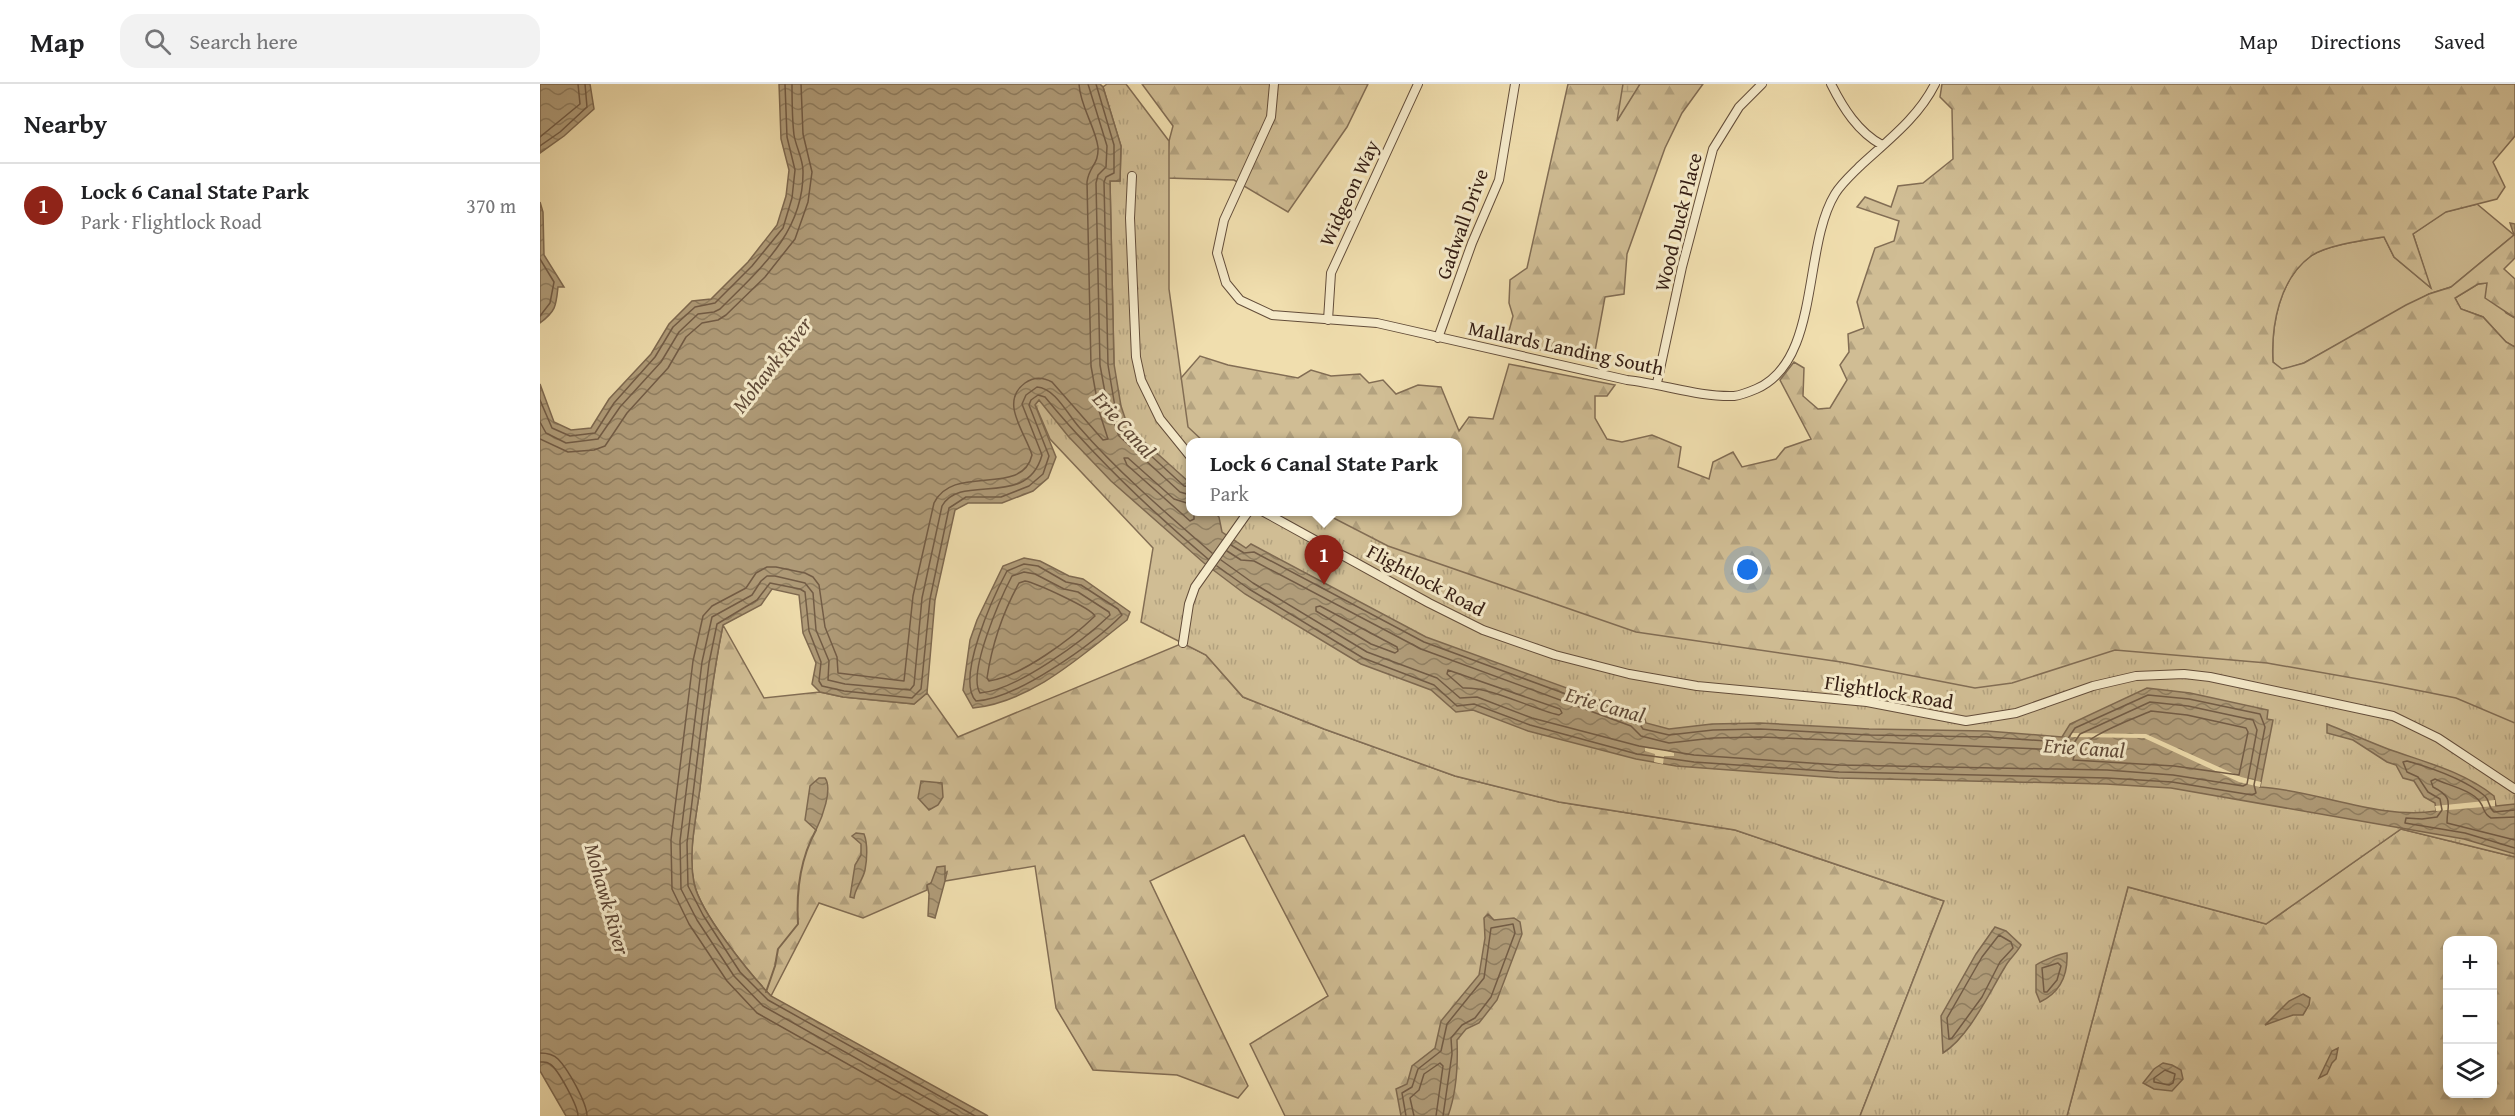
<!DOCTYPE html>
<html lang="en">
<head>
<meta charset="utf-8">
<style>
	body { margin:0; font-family:"Gentium Book Plus",serif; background:#f2f2f2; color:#202124 }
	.controls { position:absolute; right:18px; bottom:18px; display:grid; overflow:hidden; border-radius:12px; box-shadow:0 3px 15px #0003 }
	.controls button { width:54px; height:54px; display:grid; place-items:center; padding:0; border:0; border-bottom:2px solid #e0e0e0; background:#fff; color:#202124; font:30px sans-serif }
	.you { position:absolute; left:1208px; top:486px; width:21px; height:21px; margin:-15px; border:4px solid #fff; border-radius:50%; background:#1a73e8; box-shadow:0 0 0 9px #1a73e833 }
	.badge { display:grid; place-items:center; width:39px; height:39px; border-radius:50%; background:#8f2418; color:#fff; font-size:20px; font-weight:700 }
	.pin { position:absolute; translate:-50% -50px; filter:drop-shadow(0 2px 3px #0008) }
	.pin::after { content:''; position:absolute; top:32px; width:21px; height:18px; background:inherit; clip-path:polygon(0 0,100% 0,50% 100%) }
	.popup { position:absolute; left:646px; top:354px; width:276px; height:78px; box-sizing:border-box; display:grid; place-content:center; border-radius:12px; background:#fff; filter:drop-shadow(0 2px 4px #0005); font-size:20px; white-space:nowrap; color:#757577 }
	.popup b { font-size:22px; color:#202124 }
	.popup::after { content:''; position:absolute; left:50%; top:100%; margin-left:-12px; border:12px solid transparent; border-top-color:#fff }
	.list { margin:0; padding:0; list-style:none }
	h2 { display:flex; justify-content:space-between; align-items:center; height:78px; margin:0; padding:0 24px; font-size:26px }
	h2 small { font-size:20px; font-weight:400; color:#757577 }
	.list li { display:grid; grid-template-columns:39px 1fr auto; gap:18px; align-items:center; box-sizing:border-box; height:84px; padding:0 24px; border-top:2px solid #e0e0e0 }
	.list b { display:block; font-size:22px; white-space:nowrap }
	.list p { margin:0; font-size:20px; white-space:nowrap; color:#757577 }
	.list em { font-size:20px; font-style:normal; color:#757577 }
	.icon { flex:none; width:33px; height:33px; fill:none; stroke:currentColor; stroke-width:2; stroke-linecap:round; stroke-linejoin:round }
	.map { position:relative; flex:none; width:1975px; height:1032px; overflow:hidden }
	header { display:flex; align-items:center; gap:36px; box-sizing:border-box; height:84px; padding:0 30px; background:#fff; border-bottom:2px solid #e0e0e0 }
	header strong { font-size:28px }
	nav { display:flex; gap:33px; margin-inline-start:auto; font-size:21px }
	.search { width:420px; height:54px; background:#f2f2f2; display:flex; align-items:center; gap:15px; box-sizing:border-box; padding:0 21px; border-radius:18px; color:#757577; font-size:22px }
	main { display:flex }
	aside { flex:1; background:#fff }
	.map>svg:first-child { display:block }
	.green { fill:#d0bd94; stroke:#826d54; stroke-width:1.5 }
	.forest { fill:url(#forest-firs); stroke:#826d54; stroke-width:1.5; fill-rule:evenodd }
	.wetland { fill:url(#wetland-marsh); stroke:#826d54; stroke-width:1.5 }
	.park { fill:url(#park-tufts); stroke:#826d54; stroke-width:1.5 }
	.water { fill:url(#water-waves); stroke:#7e6950; stroke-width:1.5 }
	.pier { fill:#f0deae }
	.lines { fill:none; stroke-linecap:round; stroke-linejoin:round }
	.shore { stroke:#725c46; stroke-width:1.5 }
	.stream { stroke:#7e6950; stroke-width:2 }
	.minor-casing { stroke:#634d3a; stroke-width:10 }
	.minor { stroke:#f5eaca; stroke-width:8 }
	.labels { text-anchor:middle; stroke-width:6; stroke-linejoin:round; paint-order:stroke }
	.street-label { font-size:20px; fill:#341d13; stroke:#f5eaca }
	.water-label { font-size:21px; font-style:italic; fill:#5f4937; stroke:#f5eaca }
</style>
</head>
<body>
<header>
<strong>Map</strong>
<div class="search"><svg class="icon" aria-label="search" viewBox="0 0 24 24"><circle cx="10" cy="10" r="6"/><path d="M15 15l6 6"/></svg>Search here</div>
<nav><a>Map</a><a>Directions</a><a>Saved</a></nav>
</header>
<main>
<aside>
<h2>Nearby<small></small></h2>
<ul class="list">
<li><span class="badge">1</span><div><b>Lock 6 Canal State Park</b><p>Park · Flightlock Road</p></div><em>370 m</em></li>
</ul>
</aside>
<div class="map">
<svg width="1975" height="1032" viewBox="0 0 1975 1032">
	<defs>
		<pattern id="forest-firs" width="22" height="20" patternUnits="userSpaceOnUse" patternTransform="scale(1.5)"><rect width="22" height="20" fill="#d0bd94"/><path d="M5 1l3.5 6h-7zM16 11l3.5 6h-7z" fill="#b3a27f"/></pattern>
		<pattern id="wetland-marsh" width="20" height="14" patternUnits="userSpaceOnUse" patternTransform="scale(1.5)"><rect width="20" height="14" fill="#d0bd94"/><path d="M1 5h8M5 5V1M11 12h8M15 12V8" fill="none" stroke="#b3a27f"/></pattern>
		<pattern id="park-tufts" width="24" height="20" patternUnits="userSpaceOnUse" patternTransform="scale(1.5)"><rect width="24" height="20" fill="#d0bd94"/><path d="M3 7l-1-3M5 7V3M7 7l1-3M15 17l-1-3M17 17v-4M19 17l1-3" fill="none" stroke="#b3a27f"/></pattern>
		<pattern id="water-waves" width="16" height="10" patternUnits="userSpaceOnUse" patternTransform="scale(1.5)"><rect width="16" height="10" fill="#b09c79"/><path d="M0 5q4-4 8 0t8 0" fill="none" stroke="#907f62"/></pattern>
	</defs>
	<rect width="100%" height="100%" fill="#f0deae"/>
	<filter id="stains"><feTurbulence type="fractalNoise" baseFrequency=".00333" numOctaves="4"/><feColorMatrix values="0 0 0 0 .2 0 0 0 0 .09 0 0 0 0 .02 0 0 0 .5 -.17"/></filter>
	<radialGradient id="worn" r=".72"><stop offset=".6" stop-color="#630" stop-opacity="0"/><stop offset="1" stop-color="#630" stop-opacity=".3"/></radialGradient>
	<path class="green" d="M 1937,120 L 1974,151 L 1911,203 L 1889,210 L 1764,279 L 1742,286 L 1733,278 C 1731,242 1739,195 1771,172 C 1787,161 1825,156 1844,153 L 1854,173 L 1890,203 L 1873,150 L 1905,128 Z
		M 1947,199 L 1966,229 L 1975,234 L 1975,263 L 1966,258 L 1943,233 L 1921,225 L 1915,214 L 1938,200 Z"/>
	<path class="forest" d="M 602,0 L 828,0 L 807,43 L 748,128 L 694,96 L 626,94 L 629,57 L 633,42 Z
		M 1028,0 L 1163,0 L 1142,29 L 1125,64 L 1087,170 L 1084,210 L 1065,213 L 1053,278 L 966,258 L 973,232 L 969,219 L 970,196 L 987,184 Z
		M 1402,0 L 1975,0 L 1975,52 L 1953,78 L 1965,103 L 1957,115 L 1906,128 L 1873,150 L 1891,204 L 1854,173 L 1844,153 C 1825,156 1787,161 1771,172 C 1739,195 1731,242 1733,278 L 1742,285 L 1764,279 L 1866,221 L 1889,210 L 1911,203 L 1974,151 L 1970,139 L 1975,140 L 1975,174 L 1964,185 L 1975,195 L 1975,234 L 1945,214 L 1947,199 L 1938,200 L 1915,214 L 1921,225 L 1943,233 L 1966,258 L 1975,263 L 1975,699 L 1480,616 L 1240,601 L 746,428 L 918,428 L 918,358 L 651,358 L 642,331 L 641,294 L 660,272 L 688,281 L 758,294 L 771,286 L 791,292 L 820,290 L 829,299 L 843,296 L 856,310 L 878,301 L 901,303 L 919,347 L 929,333 L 953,335 L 969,280 L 1075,301 L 1067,312 L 1055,312 L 1055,334 L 1067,355 L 1082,358 L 1112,351 L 1141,363 L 1138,383 L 1169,395 L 1173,378 L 1193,368 L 1202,383 L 1236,375 L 1245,364 L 1271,355 L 1240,296 L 1254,278 L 1264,284 L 1263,312 L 1278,325 L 1290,324 L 1307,296 L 1300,281 L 1309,268 L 1308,250 L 1324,244 L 1317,218 L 1335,164 L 1354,157 L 1359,137 L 1317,123 L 1325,113 L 1351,123 L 1358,102 L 1383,99 L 1413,75 L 1412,25 L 1400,13 Z
		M 183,541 L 224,614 L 280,608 L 303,613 L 374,620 L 387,609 L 418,653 L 643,559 L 666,571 L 703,613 L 784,645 L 915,692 L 1019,718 L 1195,746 L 1404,817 L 1320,1032 L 745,1032 L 710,960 L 788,912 L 704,751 L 610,797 L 708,1002 L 698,1014 L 637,991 L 553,986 L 516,924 L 495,782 L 405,797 L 407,788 L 387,802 L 387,806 L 323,834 L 279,819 L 231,912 C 210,890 160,829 154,799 C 148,769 156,734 160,704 C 166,649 172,595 183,541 Z
		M 1861,745 L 1975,773 L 1975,1032 L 1527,1032 L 1588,803 L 1726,840 ZM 1908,856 L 1952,856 L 1952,1010 L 1908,1010 Z"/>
	<path class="wetland" d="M 1083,0 L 1100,0 L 1077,37 Z"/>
	<path class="park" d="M 567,0 L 586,0 L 629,57 L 629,205 L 648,343 L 664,358 L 650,358 L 650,428 L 782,428 L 848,462 L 1096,548 L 1301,578 L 1435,604 L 1472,599 L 1575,566 L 1727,579 L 1841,599 L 1916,614 L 1975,639 L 1975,773 L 1861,745 L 1726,840 L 1588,803 L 1527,1032 L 1320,1032 L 1404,817 L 1195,746 L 1019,718 L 915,692 L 784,645 L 703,613 L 666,571 L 601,538 L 613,464 L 510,355 L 495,320 L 499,316 L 574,280 L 570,97 L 580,97 L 581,62 L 563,3 Z"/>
	<path class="water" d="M 0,0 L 50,0 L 54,25 L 24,52 L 0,69 Z
		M 239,0 L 560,0 L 563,3 L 581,62 L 580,97 L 570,97 L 574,280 L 581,322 L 588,343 L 650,399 L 650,428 L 674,428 L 679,433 L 682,448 L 706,464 L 711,460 L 886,553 L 1104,632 L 1106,639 L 1129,645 L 1172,640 L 1220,639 L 1329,645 L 1447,647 L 1522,653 L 1530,640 L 1607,604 L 1650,609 L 1728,626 L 1727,635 L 1733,636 L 1720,703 C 1776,706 1839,736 1896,727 L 1895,719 L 1884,713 L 1874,697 L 1863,694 L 1856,681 L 1847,678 L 1813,656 L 1787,649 L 1787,640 C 1807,648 1827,657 1848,665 C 1884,678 1923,687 1954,712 L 1956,722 L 1975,720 L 1975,770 L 1924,755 L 1631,704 L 1566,700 L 1298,694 L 1136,682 L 1096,675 L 988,647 L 933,626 L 916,628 L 891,606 L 821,580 L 705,510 L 664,479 L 571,397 L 528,352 L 499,316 L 495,321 L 516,373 L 508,394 L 493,407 L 462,419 L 428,419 L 415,426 L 395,516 L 387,609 L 374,620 L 303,613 L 280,608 L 272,600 L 276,579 L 263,549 L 259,511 L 232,505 L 221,521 L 183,541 C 172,595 166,649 160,704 C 156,734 148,769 154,799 C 160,829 210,890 231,912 L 448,1032 L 26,1032 L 0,987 L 0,300 L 14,338 L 31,346 L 51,344 L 69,315 L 111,270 L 129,240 L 152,217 L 171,215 L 208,178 L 237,141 L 246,112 L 249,86 L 241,55 Z
		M 0,118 L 3,128 L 4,171 L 24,203 L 18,203 C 16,222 16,227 0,239 Z
		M 484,474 L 500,477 L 529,492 L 543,495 L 590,528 L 587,536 C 542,571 492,618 433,624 L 423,606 L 430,556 L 437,536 L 463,482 Z
		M 279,694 L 285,694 C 293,705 282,734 276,746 L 265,736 L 270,702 Z
		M 381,697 L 402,699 L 403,713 L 398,721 L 389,726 L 378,714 Z
		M 316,749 L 324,750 C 328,760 327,776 325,786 C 323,796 315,804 314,814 L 310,813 L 315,781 L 321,771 L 321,760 L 312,752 Z
		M 405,782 L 405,797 L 395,834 L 388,832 L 389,810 L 387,801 L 391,799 L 397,783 Z
		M 948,830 L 954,836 L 974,834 L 980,838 L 982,850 L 957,916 L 939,939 L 926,945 L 917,956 C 918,980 916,1010 908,1032 L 861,1032 L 856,1005 L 867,1000 L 872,982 L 895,964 L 901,937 L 939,891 L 945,854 L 944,834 Z
		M 1455,843 L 1466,847 L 1481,861 C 1477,869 1469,875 1465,883 C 1449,909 1429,953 1403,969 L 1401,932 L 1436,870 Z
		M 1527,869 C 1528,891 1521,908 1500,918 L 1496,908 L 1496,881 C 1502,877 1519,870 1527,869 Z
		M 1763,910 L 1770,914 L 1769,921 L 1763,931 L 1753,931 L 1725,941 L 1749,917 Z
		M 1798,964 L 1796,975 L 1792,979 L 1787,990 L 1779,994 L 1792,967 Z
		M 1623,979 L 1632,981 L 1641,986 L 1643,995 L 1632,1007 L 1614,1005 L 1603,999 L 1614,985 Z"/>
	<path class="pier" d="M 1531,649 L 1606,650 L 1701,693 L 1721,698 L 1720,703 L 1699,698 L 1604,654 L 1531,653 Z
		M 1105,664 L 1121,665 L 1134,669 L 1134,672 L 1124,672 L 1123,680 L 1114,678 L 1115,670 L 1105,667 Z
		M 1955,716 L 1955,722 L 1896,727 L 1895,722 Z"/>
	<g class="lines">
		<path class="shore" d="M 548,0 L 567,62 L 566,83 L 558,91 L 556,99 L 560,281 L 568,325 L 579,352 L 640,408 L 650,411
			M 556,0 L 574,61 L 574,89 L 566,93 L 564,98 L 568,281 L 575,323 L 584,347 L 644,402 L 650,403
			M 0,53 L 40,20 L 38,0
			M 0,62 L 20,48 L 47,23 L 45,0
			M 0,175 L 14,198 L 10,219 L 0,232
			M 0,316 L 12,344 L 30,352 L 55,349 L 74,319 L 115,273 L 133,243 L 155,223 L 175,219 L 212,182 L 243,144 L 252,114 L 255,86 L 247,53 L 245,0
			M 0,338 L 6,349 L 26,359 L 58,355 L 80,323 L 121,278 L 139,248 L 158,230 L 174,228 L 180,225 C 220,185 264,148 263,87 C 263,75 256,63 254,51 C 252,34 252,17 252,0
			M 0,355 L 28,368 L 54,366 L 65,362 L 87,329 L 128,284 L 146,253 L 162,239 L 178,236 L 186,231 L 225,193 L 255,155 L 268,118 L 272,88 L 263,50 L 261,0
			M 650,420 L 634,415 L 588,374 L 584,374 L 587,381 L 650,437 L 654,435 L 654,428
			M 681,476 L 713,499 L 827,568 L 897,594 L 920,614 L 937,613 L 992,634 L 1099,662 L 1154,671 L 1299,681 L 1567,686 L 1633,691 L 1703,702 L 1707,700 L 1717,646 L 1713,636 L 1648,622 L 1610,618 L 1540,650 L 1532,662 L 1522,666 L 1220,653 L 1173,654 L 1129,659 L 1101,652 L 1091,642 L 881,565 L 714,477 L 701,476 L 687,467
			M 484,480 L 498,482 L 526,498 L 541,501 L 578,525 L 582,531 C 553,560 477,615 436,617 C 415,595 454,511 467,487 Z
			M 677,482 L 709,505 L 823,574 L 894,601 L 917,622 L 934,620 L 990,641 L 1097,670 L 1154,678 L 1299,688 L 1567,694 L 1632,698 L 1712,711 L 1716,709 L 1714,701 L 1725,643 L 1720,630 L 1649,615 L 1608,611 L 1535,644 L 1527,656 L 1522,658 L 1447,653 L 1329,651 L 1220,645 L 1173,646 L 1129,651 L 1103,645 L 1097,636 L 884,558 L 714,468 L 704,469 L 691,461
			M 484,488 L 495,490 L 524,505 L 538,508 L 569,528 L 570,531 C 543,557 477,606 440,609 C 427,589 461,513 472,492 Z
			M 485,497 C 496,499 551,524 555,532 C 531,555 482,592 449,597 L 447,594 C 452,560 462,530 479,499 Z
			M 780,522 L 857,563 L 858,567 L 855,569 L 831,560 L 776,527 L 776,523 Z
			M 908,586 L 1020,625 L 1022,629 L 1019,631 C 989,624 952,603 923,604 L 907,590 Z
			M 1611,627 L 1647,631 L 1706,644 L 1708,648 L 1699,691 L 1634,682 L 1533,676 C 1537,654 1591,636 1611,627 Z
			M 1975,726 L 1954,728 C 1948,723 1950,717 1945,712 C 1924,695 1892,684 1867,677 L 1863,678 L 1867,688 L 1878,693 L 1888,708 L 1900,715 L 1902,726 L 1897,733 L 1882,735 L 1866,734 L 1865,739 L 1925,749 L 1975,764
			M 1975,733 L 1951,734 C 1943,730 1945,725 1940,718 C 1932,706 1907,701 1895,695 L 1891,697 L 1893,703 C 1915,714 1907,720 1907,739 L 1975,756
			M 1459,851 L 1471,858 L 1473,864 L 1460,878 L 1442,913 L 1412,954 L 1409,955 L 1407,934 L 1442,873 Z
			M 1518,879 L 1521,882 L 1517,896 L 1507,908 L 1504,908 L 1502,884 Z
			M 0,969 C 7,969 13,970 18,975 C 28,985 47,1019 47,1032
			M 0,978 C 4,978 6,977 10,980 C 18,985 38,1022 38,1032
			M 1625,986 L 1635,990 L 1633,999 L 1629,1001 L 1614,998 L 1614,994 Z
			M 400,1032 L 217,929 L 187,897 L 149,840 L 132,805 L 131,756 L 153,577 L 163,532 L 172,522 L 206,504 L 216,489 L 227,483 L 236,483 L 265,489 L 273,493 L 279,501 L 285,543 L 297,573 L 298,589 L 364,597 L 373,512 L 394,419 C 413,379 482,414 492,371 C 485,348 459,318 485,299 C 493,293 503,293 512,298 L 563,356 L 568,355 L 559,327 L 551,282 L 547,98 C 549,82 559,81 558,63 C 555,42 540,22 539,0
			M 419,1032 L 223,922 L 194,892 L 157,836 L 141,805 L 140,757 L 162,578 L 172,533 L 212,511 L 221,497 L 227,492 L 235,492 L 265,499 L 273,509 L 276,546 L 289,577 L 288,596 L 305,600 L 370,606 L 374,601 L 382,514 L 402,422 C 421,388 487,426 502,371 L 482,320 L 486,311 L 497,303 C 515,304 528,331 539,343 C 579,389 626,429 672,469
			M 435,1032 L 228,916 L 200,888 L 163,831 L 148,802 L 147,759 L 169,579 L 177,540 L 217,516 L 230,499 L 260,505 L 265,508 L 269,547 L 281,578 L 279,597 L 282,602 L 304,607 L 372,614 L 381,605 L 390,515 L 409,424 L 426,413 L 461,413 L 489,402 L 503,390 L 509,372 L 489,321 L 491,316 L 498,311 L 505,313 C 554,373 609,425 668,475
			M 866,1032 L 862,1009 L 872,1003 L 878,985 L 901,967 L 907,940 L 944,894 L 951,844 L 973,840 L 975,849 L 951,913 L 935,934 L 922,941 L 911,954 L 912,970 L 903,1032
			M 874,1032 L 870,1014 L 879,1006 L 884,990 L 900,979 L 903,982 L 896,1032"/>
		<path class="stream" d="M 226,908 L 235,882 L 238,865 L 258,840 C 256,807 260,775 276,746"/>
		<g class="minor-casing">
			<path id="minor" d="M 734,0 L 731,33 L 684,136 L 677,169 L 686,199 L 700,216 L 732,231 L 837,239 L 1087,296 C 1123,300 1158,313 1194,312 C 1202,311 1209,308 1216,305 C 1281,277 1262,164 1295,110 C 1301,100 1311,91 1319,83 C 1347,57 1378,34 1395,0
				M 1291,0 C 1303,24 1318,48 1342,61
				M 592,92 L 590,134 L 596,273 L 601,296 L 620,335 L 650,372
				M 788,236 L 791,189 L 878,0
				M 898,254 L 932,159 L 959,96 L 975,0
				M 1117,299 L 1142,183 L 1173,65 L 1199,23 L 1222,0
				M 724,428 L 889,519 L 943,546 L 1015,571 L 1089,590 L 1157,602 L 1327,618 L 1426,637 L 1476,629 L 1553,602 L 1596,592 L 1644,590 L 1670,593 L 1853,632 L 1898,654 L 1975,705
				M 643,559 L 649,520 L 655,503 L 708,428"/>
		</g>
		<use href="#minor" class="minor"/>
	</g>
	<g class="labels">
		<g class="street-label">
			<text transform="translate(809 109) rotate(-65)" y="7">Widgeon Way</text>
			<text transform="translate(1138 138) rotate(-76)" y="7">Wood Duck Place</text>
			<text transform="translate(922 140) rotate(-70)" y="7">Gadwall Drive</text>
			<text transform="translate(1026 264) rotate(12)" y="7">Mallards Landing South</text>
			<text transform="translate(886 496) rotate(28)" y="7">Flightlock Road</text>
			<text transform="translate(1349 608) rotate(9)" y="7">Flightlock Road</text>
		</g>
		<g class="water-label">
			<text transform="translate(232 281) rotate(-52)" y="7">Mohawk River</text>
			<text transform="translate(584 341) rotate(48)" y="7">Erie Canal</text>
			<text transform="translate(1065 621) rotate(16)" y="7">Erie Canal</text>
			<text transform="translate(1544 664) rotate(4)" y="7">Erie Canal</text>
			<text transform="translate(67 815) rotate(74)" y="7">Mohawk River</text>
		</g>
	</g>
	<rect width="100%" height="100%" filter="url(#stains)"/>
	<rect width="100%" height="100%" fill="url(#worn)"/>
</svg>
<div class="controls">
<button>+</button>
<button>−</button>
<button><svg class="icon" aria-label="layers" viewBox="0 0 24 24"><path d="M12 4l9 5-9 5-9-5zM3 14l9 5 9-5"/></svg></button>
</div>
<div class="you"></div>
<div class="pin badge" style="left:784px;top:501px">1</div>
<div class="popup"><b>Lock 6 Canal State Park</b>Park</div>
</div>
</main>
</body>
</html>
